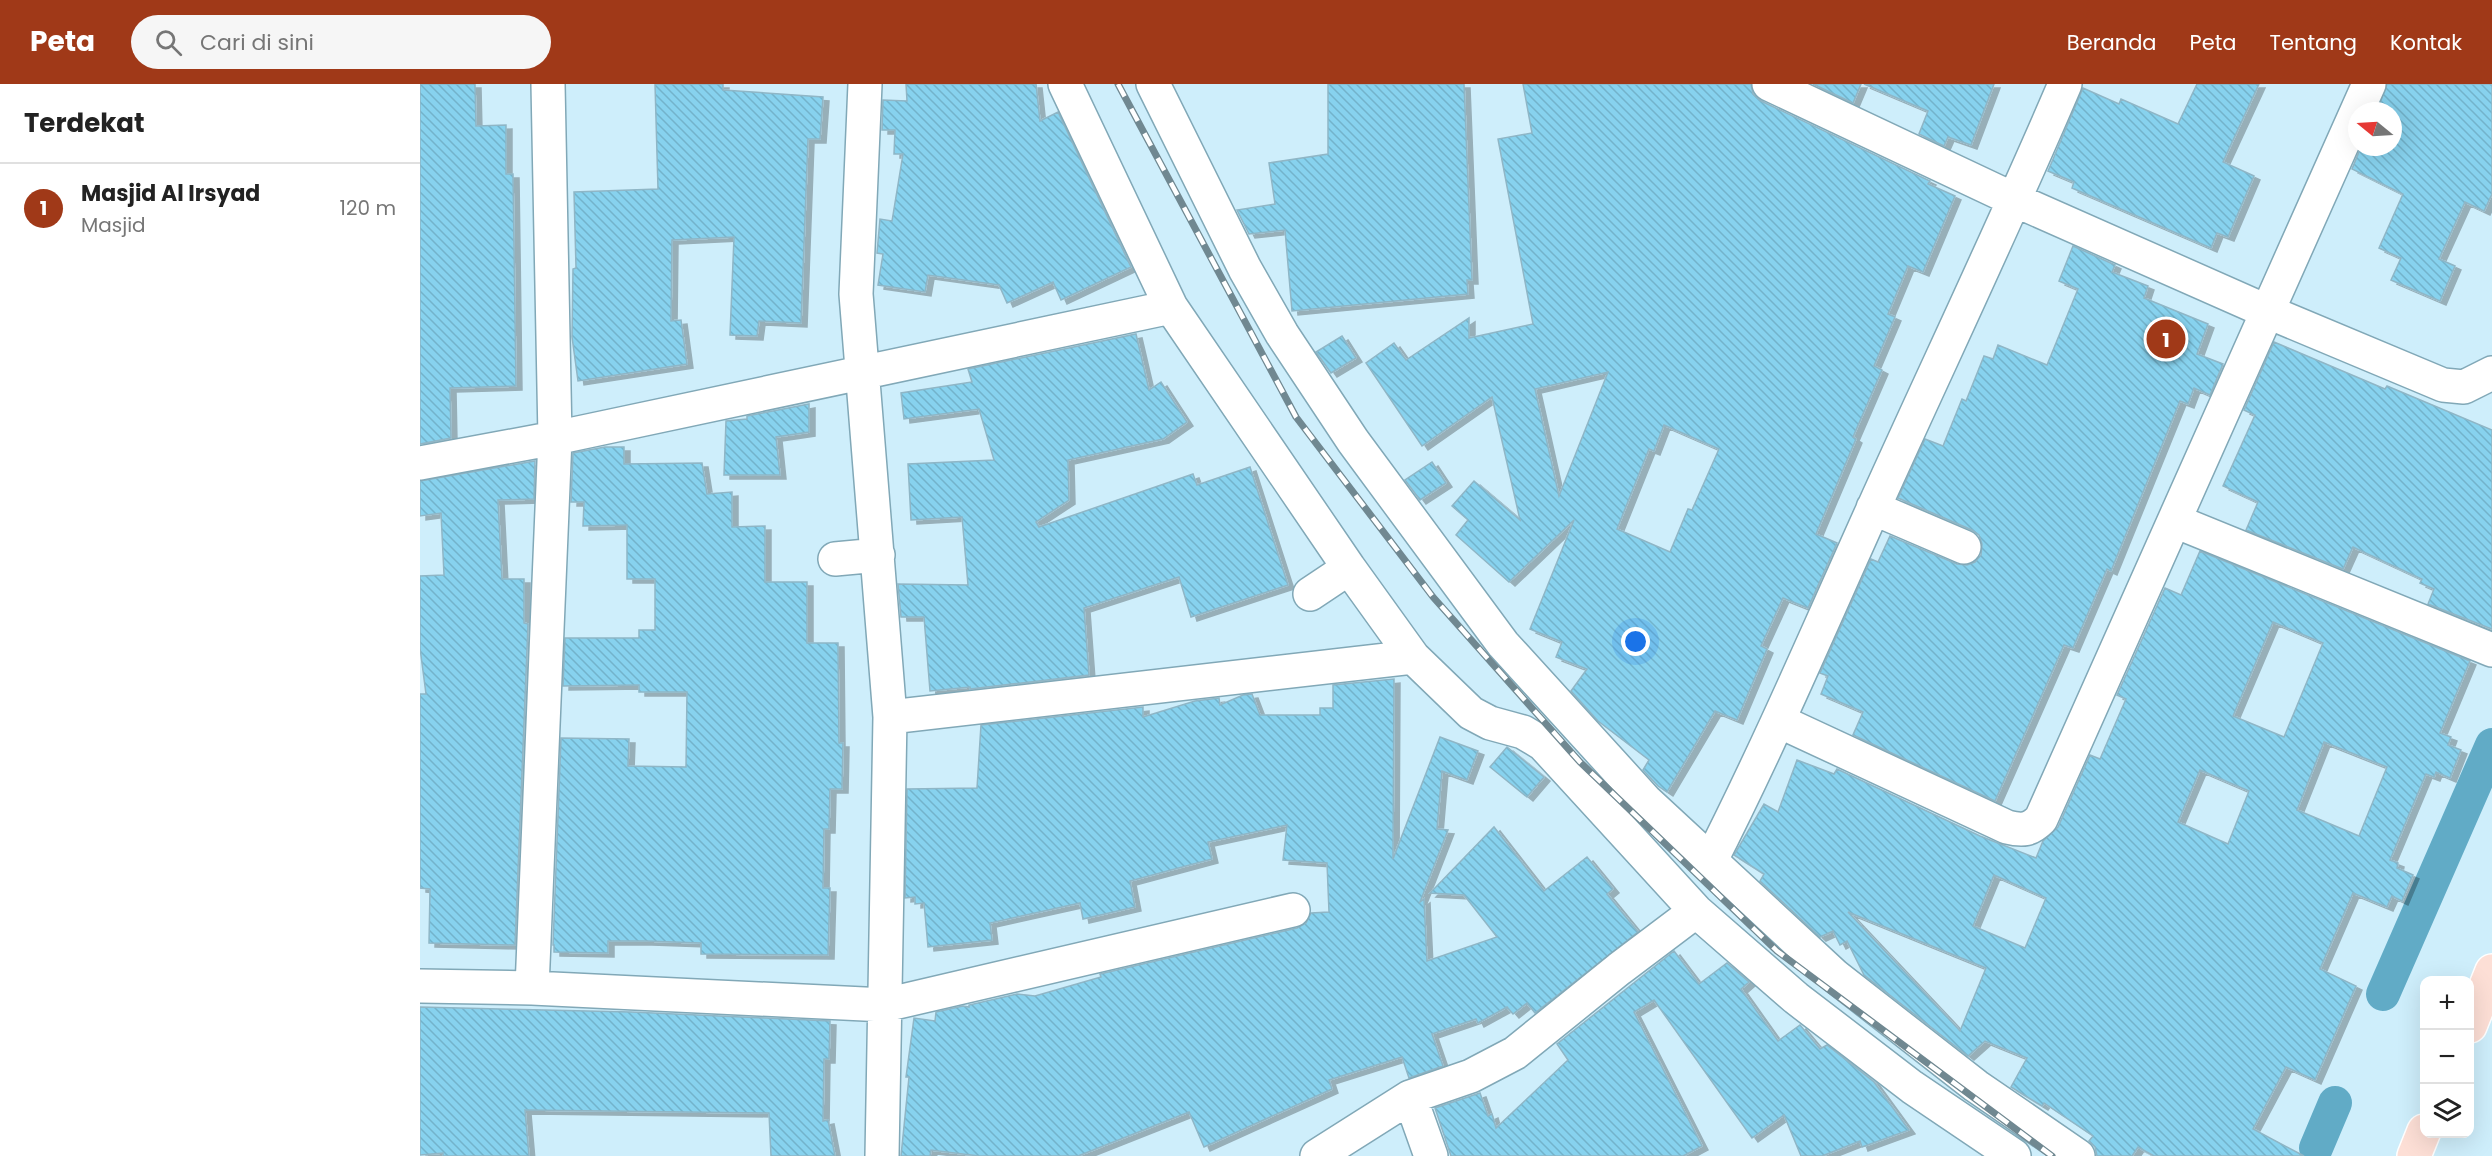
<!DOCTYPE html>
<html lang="id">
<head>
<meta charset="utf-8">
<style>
	body { margin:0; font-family:Poppins,sans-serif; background:#f6f6f6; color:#222 }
	.controls { position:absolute; right:18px; bottom:18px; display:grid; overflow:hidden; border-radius:12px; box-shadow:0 6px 24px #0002 }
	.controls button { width:54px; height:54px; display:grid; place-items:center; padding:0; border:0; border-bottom:2px solid #e0e0e0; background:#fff; color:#222; font:30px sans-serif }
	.compass { position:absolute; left:1928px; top:18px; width:54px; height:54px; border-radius:50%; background:#fff; box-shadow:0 6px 24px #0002; rotate:288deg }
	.you { position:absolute; left:1216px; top:558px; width:21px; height:21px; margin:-15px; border:4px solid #fff; border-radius:50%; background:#1a73e8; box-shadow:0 0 0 9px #1a73e833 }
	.badge { display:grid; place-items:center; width:39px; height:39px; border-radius:50%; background:#a03918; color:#fff; font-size:20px; font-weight:700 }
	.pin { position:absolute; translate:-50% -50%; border:3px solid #fff; box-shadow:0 2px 6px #0006 }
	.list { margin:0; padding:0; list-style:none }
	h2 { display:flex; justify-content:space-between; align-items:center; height:78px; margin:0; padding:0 24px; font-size:26px }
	h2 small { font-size:20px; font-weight:400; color:#767676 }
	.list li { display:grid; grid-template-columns:39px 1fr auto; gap:18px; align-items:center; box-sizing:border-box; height:90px; padding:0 24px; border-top:2px solid #e0e0e0 }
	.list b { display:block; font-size:22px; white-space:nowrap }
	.list p { margin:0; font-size:20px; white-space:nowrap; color:#767676 }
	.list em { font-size:20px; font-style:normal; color:#767676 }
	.icon { flex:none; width:33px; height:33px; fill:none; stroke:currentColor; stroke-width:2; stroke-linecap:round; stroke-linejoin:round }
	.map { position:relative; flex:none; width:2072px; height:1072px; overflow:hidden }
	header { display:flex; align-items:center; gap:36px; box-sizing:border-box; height:84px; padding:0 30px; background:#a03918; color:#fff }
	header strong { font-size:28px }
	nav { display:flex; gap:33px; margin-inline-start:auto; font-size:21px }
	.search { width:420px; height:54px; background:#f6f6f6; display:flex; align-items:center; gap:15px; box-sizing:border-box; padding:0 21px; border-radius:33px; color:#767676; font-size:22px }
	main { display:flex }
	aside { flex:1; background:#fff }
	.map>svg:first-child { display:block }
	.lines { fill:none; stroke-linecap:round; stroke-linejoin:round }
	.canal { stroke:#61abc6; stroke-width:34 }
	.building { fill:url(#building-back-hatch); stroke:#8fb6c6; stroke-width:1.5; fill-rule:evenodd; filter:url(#shadow) }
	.minor-casing { stroke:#81a8b7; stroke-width:36 }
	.major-casing { stroke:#fff; stroke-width:36 }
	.minor { stroke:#fff; stroke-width:33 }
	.major { stroke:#fddfd6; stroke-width:33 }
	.rail-casing { stroke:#708891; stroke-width:7 }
	.rail { stroke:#fff; stroke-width:4.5; stroke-dasharray:14; stroke-linecap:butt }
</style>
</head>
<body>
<header>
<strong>Peta</strong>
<div class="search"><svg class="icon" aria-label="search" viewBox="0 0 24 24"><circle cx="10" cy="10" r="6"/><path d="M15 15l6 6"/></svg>Cari di sini</div>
<nav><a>Beranda</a><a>Peta</a><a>Tentang</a><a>Kontak</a></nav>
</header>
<main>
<aside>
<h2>Terdekat<small></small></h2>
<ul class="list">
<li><span class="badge">1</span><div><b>Masjid Al Irsyad</b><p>Masjid</p></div><em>120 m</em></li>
</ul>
</aside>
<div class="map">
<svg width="2072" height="1072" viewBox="0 0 2072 1072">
	<defs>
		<pattern id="building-back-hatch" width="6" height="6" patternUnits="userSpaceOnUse" patternTransform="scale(1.5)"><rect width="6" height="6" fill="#87d2ee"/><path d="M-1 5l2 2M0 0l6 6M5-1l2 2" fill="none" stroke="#73b3cb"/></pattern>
		<filter id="shadow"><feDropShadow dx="6" dy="4" stdDeviation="0" flood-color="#0004"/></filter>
	</defs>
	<rect width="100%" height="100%" fill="#ceeefb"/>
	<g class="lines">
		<path class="canal" d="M 1963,910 L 2072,661
			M 1896,1064 L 1915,1019"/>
	</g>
	<path class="building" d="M 0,0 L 55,0 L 56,42 L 86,41 L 86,90 L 93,90 L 96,302 L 30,304 L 31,354 L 0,360 Z
		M 235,0 L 303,0 L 303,6 L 403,13 L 400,55 L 388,55 L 381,239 L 339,237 L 337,252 L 310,251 L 314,153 L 252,156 L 251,237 L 261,236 L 267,280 L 158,297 L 152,253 L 153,185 L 156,184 L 154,108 L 238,105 Z
		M 486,0 L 616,0 L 620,37 L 638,28 L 711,183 L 641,216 L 633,198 L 587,219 L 579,201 L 508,191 L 505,208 L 458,201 L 463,170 L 457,169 L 460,135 L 472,137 L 483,70 L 474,70 L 475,46 L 462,46 L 463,16 L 487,17 Z
		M 908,0 L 1044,0 L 1052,196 L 1047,196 L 1048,210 L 872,227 L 865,146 L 829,150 L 817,126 L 855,120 L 849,79 L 908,70 Z
		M 1103,0 L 1331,0 L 1333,10 L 1341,17 L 1510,97 L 1508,100 L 1535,112 L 1503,188 L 1488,182 L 1468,230 L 1475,233 L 1454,282 L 1462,286 L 1433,353 L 1436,355 L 1396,450 L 1417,459 L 1388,524 L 1363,514 L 1341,562 L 1347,565 L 1317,636 L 1295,627 L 1247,708 L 1238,702 L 1223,686 L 1229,676 L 1178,637 L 1151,607 L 1167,585 L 1136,573 L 1142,558 L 1110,545 L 1154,436 L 1089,498 L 1036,451 L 1048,436 L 1032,422 L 1054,397 L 1100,436 L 1072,313 L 1002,362 L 946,279 L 974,259 L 986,276 L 1049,234 L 1049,254 L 1113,240 L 1078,55 L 1112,49 ZM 1188,288 L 1139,412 L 1115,305 ZM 1244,341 L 1299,365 L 1272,426 L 1268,425 L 1250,468 L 1197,445 L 1229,365 L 1234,367 Z
		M 1393,0 L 1441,0 L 1433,19 Z
		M 1444,0 L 1574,0 L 1551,61 L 1528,53 L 1524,62 L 1499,50 L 1508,27 Z
		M 1777,0 L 1839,0 L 1803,78 L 1834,92 L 1808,153 L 1797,149 L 1791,164 L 1652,104 L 1654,98 L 1628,87 L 1663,4 L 1699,20 L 1701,15 L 1758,40 Z
		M 1967,0 L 2072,0 L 2072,110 L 2064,127 L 2045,118 L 2019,175 L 2035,182 L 2020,217 L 1971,196 L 1981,174 L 1959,164 L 1983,110 L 1932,85 L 1941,63 L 1973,63 L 1973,27 L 1957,27 Z
		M 1653,162 L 1695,181 L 1692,188 L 1728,202 L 1724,214 L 1788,240 L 1777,270 L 1803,280 L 1790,311 L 1774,304 L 1768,320 L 1760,317 L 1691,487 L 1687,485 L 1653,564 L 1644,561 L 1575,717 L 1433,651 L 1443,628 L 1401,610 L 1408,592 L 1400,589 L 1451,475 L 1458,478 L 1470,452 L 1537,480 L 1547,481 L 1555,478 L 1561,471 L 1562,460 L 1559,451 L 1552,446 L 1478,414 L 1505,355 L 1523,362 L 1542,315 L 1546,317 L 1564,272 L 1573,275 L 1578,261 L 1627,281 L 1658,205 L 1639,197 Z
		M 716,250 L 729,306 L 741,298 L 767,338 L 743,355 L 648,376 L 649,416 L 616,438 L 619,443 L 773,390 L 777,401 L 830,383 L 868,501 L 771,533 L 759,493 L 664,524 L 669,591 L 550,605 L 550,603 L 510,607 L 504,533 L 481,533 L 478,500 L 548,501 L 542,433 L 491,436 L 488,380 L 574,376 L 559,325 L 484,335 L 481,309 L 552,298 L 548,285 Z
		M 922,252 L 936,274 L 911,289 L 896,268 Z
		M 1854,258 L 1965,305 L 1967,302 L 2072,346 L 2072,545 L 2008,520 L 2014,505 L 2000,499 L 2002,495 L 1933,463 L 1923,485 L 1826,446 L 1838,418 L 1803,402 L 1835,331 L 1824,326 Z
		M 389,320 L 389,348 L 356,353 L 360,391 L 304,391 L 306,337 L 327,335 L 327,332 Z
		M 185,363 L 204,363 L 204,380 L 282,379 L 287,410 L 312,408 L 312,443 L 345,442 L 345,498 L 387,498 L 387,559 L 418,559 L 419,659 L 423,659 L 422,705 L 410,705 L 409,745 L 404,745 L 403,804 L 410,804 L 408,871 L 281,870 L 281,859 L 226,857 L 188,857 L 188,869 L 134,868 L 134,861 L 133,861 L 141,654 L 209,655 L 208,682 L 266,683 L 267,608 L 219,608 L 219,601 L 143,602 L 145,554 L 219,554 L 219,546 L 235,546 L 235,495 L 207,495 L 207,441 L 163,442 L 164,418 L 151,418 L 153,369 Z
		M 115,377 L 114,415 L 78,416 L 82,495 L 104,495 L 104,539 L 108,540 L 95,861 L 9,859 L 10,805 L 0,804 L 0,610 L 6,610 L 0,564 L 0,492 L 24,491 L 21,429 L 0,432 L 0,397 Z
		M 1012,378 L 1026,399 L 1000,416 L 985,396 Z
		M 1780,467 L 2050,577 L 2020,649 L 2031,653 L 2028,661 L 2041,666 L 2030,694 L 2016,688 L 2014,693 L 2006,690 L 1970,776 L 1978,779 L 1977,784 L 1993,791 L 1982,817 L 1972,812 L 1967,823 L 1933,809 L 1900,885 L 1936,902 L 1895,996 L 1866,983 L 1833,1045 L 1884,1072 L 1734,1072 L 1718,1063 L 1712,1072 L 1677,1072 L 1675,1063 L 1669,1057 L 1673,1052 L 1624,1019 L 1622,1022 L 1591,1003 L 1607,974 L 1565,957 L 1548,972 L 1444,891 L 1427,857 L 1420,861 L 1413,847 L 1400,853 L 1340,797 L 1344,790 L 1314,771 L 1344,720 L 1358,728 L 1377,676 L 1414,690 L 1417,685 L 1560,752 L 1616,774 L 1623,757 L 1638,743 L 1670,671 L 1680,675 L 1706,615 L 1697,611 L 1745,504 L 1761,511 ZM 1853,538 L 1903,559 L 1864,653 L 1813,632 ZM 1904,658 L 1967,683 L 1939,752 L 1877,726 ZM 1780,686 L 1829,707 L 1808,760 L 1758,738 ZM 1574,791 L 1626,814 L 1605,864 L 1553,842 ZM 1428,828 L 1566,884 L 1540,947 L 1528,934 Z
		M 974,595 L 973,775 L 1020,653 L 1058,667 L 1047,696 L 1022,687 L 1017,745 L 1028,746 L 1000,818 L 1004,815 L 1007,877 L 1077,853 L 1044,811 L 1010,809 L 1074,743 L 1124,807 L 1167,773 L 1193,805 L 1187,810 L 1218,848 L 1115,929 L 1107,919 L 1093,930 L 1087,923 L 1058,939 L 1056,935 L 1012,950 L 1023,982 L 989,994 L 982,973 L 909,996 L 912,1005 L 784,1063 L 769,1028 L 658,1072 L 559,1072 L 511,1066 L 510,1072 L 481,1072 L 489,993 L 486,993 L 494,934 L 515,937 L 516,928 L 543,922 L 549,923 L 549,921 L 597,910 L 615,912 L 681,893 L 680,890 L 877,844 L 886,839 L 891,829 L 909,828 L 907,779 L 863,776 L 867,741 L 788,758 L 792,775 L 710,797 L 715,823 L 663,835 L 660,819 L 570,839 L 572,856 L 508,863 L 504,819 L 495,820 L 495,813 L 485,814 L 487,705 L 557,704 L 561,641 L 723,623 L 723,633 L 775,617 L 799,614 L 800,621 L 823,611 L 832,610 L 840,631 L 900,631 L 900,624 L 913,624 L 913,601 Z
		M 1087,663 L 1124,693 L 1107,713 L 1070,683 Z
		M 1254,867 L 1279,900 L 1307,879 L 1329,898 L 1321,905 L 1358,957 L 1380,941 L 1400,965 L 1407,961 L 1454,998 L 1489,1046 L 1442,1063 L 1440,1057 L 1402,1072 L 1381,1072 L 1364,1031 L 1332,1054 L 1234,916 L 1214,928 L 1282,1062 L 1263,1072 L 1031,1072 L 1015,1024 L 1060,1009 L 1068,1032 L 1072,1030 L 1076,1044 L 1148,976 L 1137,960 Z
		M 0,923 L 211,928 L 410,937 L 409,975 L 404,975 L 403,1037 L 408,1036 L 415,1072 L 351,1072 L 349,1029 L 105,1026 L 109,1072 L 23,1072 L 23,1069 L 0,1071 Z"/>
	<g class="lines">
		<g class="minor-casing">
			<path id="minor" d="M 445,0 L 436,210 L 470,633 L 462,1072
				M 645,0 L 751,223 L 929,484 L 993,573 L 1051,629 L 1070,639 L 1103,648 L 1123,660 L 1276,827 L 1376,914 L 1492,1003 L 1594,1072
				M 733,0 L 825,185 L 862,250 L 933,357 L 1083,560 L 1226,717 L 1415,892 L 1556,1002 L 1658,1072
				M 1349,0 L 1595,116 L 1846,227 L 2023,301 L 2044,303 L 2072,289
				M 0,379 L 135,354 L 751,223
				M 1453,424 L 1544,463
				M 1755,437 L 2072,566
				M 415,475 L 458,471
				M 890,510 L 929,484
				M 470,633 L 993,573
				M 1359,637 L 1587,743 C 1603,747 1610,746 1621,735 L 1949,0
				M 1290,778 C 1349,662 1400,543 1453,425 C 1517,283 1584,143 1645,0
				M 0,902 L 112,904 L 135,354 L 128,0
				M 112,904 L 465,921 L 873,826
				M 990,1013 L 1011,1072
				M 897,1072 L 990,1013 L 1051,992 L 1095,969 L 1199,885 L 1276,827"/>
		</g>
		<g class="major-casing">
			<path id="major" d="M 2050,942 L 2072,887
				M 1994,1072 L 2004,1047"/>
		</g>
		<use href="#minor" class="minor"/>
		<use href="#major" class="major"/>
		<g class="rail-casing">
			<path id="rail" d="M 698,0 L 876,333 L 1013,513 L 1160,678 L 1357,867 L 1632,1072"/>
		</g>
		<use href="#rail" class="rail"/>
	</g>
</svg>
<div class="controls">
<button>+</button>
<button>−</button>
<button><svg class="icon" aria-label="layers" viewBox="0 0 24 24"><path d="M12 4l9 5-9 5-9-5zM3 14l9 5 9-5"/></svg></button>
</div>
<svg class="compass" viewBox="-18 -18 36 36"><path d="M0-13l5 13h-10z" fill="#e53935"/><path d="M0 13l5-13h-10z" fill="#767676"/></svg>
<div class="you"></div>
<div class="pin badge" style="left:1746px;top:255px">1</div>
</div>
</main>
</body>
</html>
